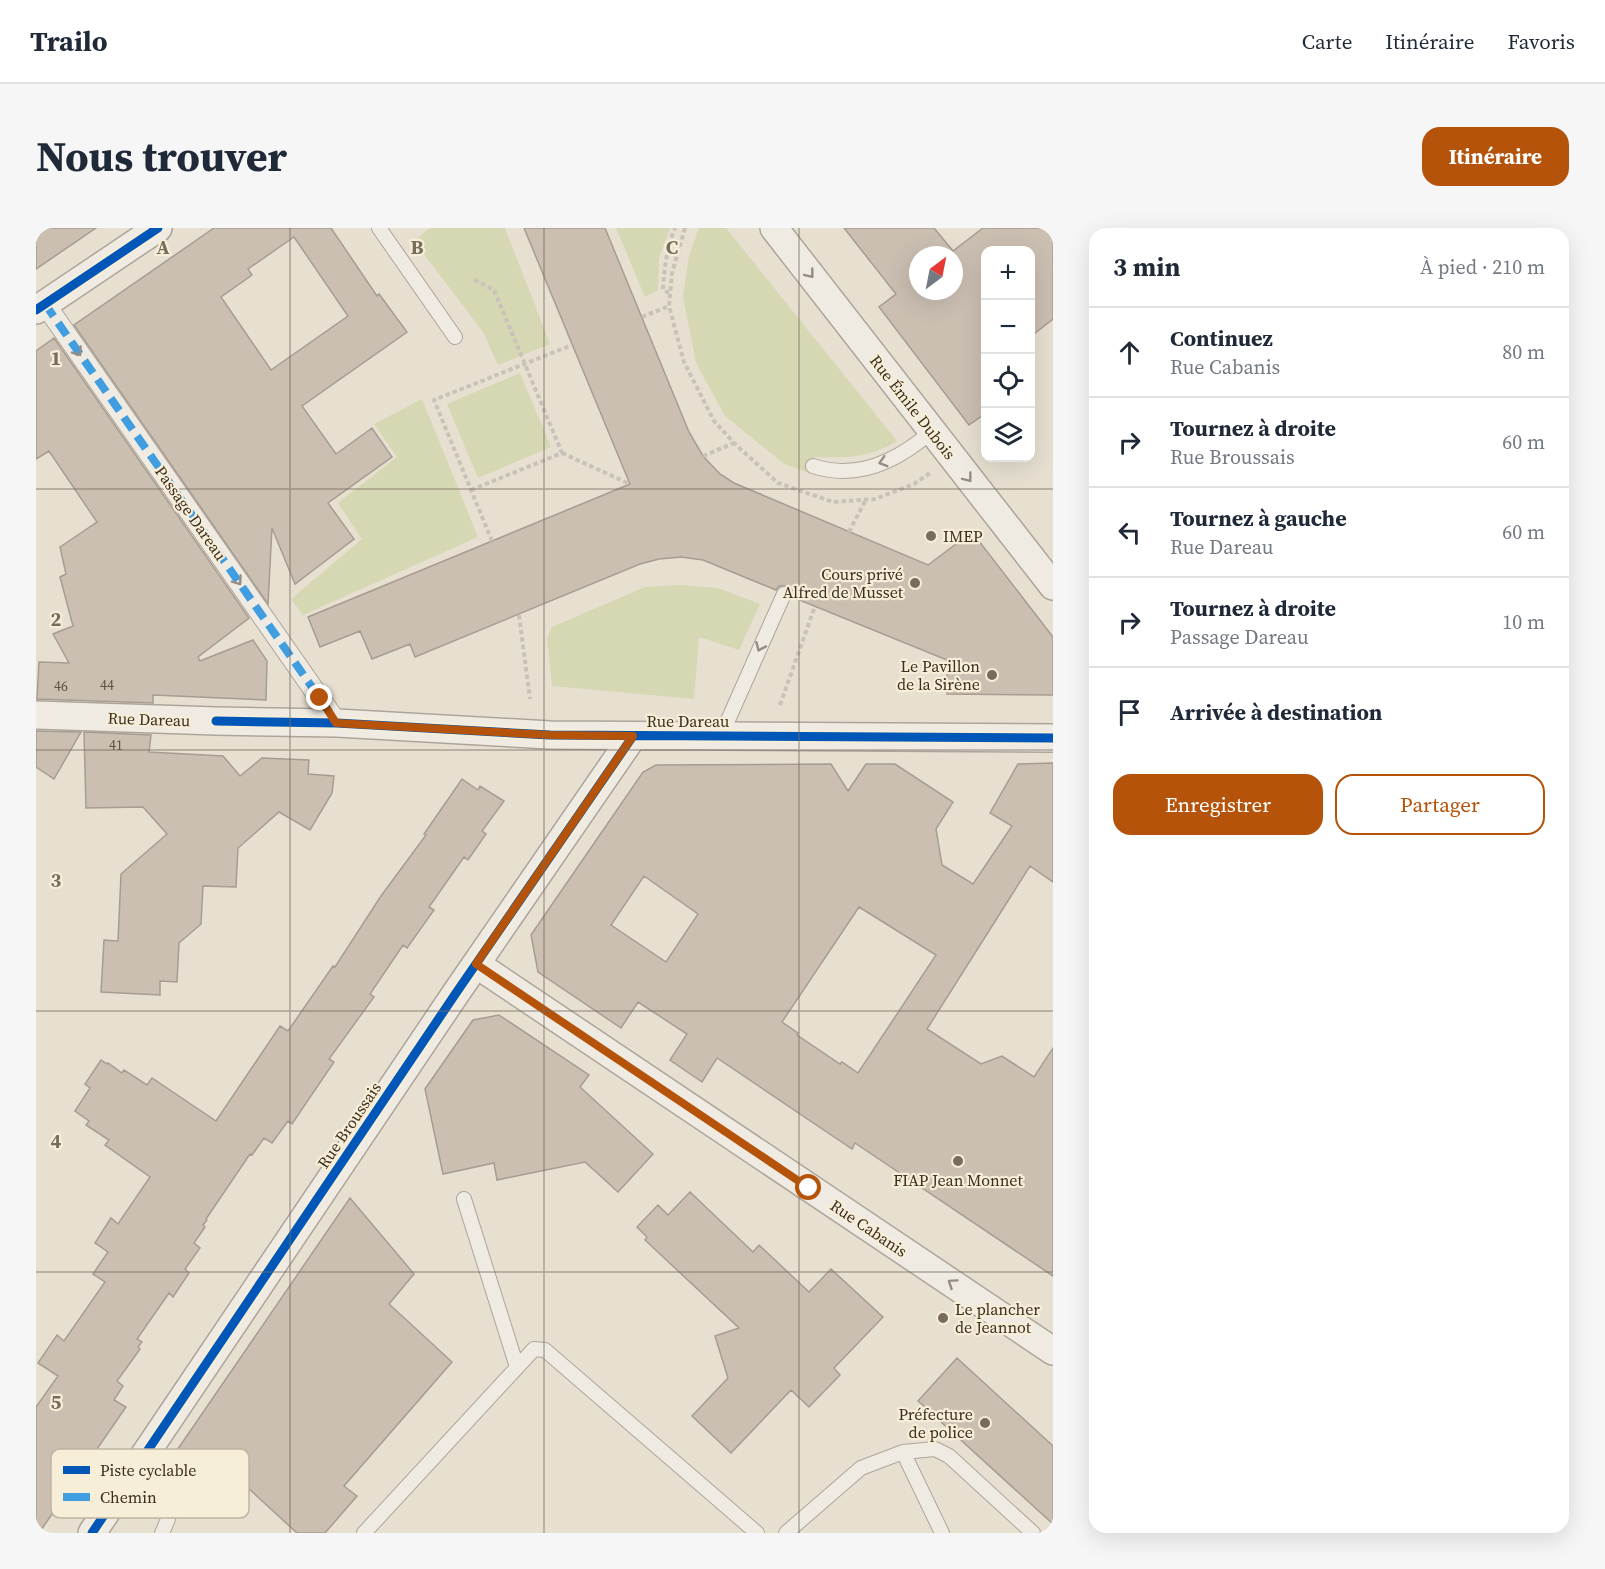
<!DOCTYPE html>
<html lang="fr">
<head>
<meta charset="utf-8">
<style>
	body { margin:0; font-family:"Source Serif 4",serif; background:#f6f6f7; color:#1f2937 }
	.controls { position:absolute; right:18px; top:18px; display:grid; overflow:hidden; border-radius:12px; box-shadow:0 6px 24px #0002 }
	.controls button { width:54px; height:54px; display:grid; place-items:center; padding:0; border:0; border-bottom:2px solid #e0e1e3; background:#fff; color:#1f2937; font:30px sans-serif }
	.compass { position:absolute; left:873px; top:18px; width:54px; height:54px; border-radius:50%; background:#fff; box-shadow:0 6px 24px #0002; rotate:32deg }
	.stop { position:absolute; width:18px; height:18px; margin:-14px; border:4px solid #b45309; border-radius:50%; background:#fff }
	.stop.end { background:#b45309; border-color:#fff; box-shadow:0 2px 6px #0008 }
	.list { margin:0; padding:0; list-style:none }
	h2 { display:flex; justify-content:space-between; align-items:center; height:78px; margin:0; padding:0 24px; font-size:26px }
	h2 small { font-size:20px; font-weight:400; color:#747a83 }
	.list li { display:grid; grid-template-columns:39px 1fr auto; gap:18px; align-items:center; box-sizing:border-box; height:90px; padding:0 24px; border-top:2px solid #e0e1e3 }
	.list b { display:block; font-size:22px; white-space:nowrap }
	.list p { margin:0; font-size:20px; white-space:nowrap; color:#747a83 }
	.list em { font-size:20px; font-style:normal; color:#747a83 }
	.actions { display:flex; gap:12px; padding:18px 24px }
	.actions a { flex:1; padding:14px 0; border:2px solid #b45309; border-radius:18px; text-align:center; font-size:21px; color:#b45309 }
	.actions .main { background:#b45309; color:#fff }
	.icon { flex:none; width:33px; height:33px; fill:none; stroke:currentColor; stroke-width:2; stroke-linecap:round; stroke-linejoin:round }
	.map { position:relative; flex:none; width:1017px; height:1305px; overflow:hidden; border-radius:18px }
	header { display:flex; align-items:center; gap:36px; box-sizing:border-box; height:84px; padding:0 30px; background:#fff; border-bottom:2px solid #e0e1e3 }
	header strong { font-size:28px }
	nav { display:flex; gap:33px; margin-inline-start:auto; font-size:21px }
	.intro { display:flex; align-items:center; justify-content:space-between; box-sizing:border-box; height:144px; padding:0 36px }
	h1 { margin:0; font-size:42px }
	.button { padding:15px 27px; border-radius:18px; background:#b45309; color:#fff; font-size:21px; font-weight:700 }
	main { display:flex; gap:36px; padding:0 36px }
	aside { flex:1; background:#fff; border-radius:18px; box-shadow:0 6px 24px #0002 }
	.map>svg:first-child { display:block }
	.green { fill:#d6d7b3 }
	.building { fill:#cbbfb2; stroke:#a89c90; stroke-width:1.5; fill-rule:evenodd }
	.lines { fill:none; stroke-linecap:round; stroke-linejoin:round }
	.service-casing { stroke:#ada599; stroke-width:16 }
	.pedestrian-casing { stroke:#ada599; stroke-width:22 }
	.minor-casing { stroke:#ada599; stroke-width:30 }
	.path { stroke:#c8c2b9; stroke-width:4; stroke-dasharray:4.5 3; stroke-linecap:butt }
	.service { stroke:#efebe3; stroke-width:14 }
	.pedestrian { stroke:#efebe3; stroke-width:20 }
	.minor { stroke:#efebe3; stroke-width:27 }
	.quiet { stroke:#3f9de0; stroke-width:8; stroke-dasharray:15 8; stroke-linecap:butt }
	.cycleway-casing { stroke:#f7eed8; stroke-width:13 }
	.cycleway { stroke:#0057b8; stroke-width:9 }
	.oneway { stroke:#968c82 }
	.route { stroke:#b45309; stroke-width:8 }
	.grid { fill:none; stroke:#786c5e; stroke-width:1.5; stroke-opacity:0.55 }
	.poi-dot { fill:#786c5e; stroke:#f7eed8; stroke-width:2 }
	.labels { text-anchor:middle; stroke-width:4.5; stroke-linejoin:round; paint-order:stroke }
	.number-label { font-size:14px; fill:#605244 }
	.street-label { font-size:16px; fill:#3d2e20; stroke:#f7eed8 }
	.poi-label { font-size:16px; fill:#3d2e20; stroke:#f7eed8; text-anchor:end }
	.key { fill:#f7eed8; stroke:#bfb4a1; stroke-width:1.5 }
	.key-label { font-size:16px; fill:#3d2e20 }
	.grid-label { font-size:20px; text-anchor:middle; font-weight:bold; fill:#786c5e; stroke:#f7eed8; stroke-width:4.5; stroke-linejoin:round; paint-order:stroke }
</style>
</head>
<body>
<header>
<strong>Trailo</strong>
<nav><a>Carte</a><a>Itinéraire</a><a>Favoris</a></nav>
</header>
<div class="intro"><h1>Nous trouver</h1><a class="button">Itinéraire</a></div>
<main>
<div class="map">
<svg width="1017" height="1305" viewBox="0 0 1017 1305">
	<rect width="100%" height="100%" fill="#e7e0d1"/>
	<path class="green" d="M 394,0 L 469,0 L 514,116 L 462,137 L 447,104 L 378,13 Z
		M 580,0 L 634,0 L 623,30 L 622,62 L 609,69 Z
		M 663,0 L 690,0 L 861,213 C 833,230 811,230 779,229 L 775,246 L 748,236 L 689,188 L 660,135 L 647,69 L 653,28 Z
		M 484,145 L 515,219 L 442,250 L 411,176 Z
		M 386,171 L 442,309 L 267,387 L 255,371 L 326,311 L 302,275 L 361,229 L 338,196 Z
		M 645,357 L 682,360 L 724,376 L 703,422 L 663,409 L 658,471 L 516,458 L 511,410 L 516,399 L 609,359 Z"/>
	<path class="building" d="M 0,0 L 60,0 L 0,41 Z
		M 178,0 L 295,0 L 341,68 L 343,66 L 371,104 L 266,178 L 300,226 L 336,200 L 356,229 L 292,275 L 318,311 L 259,356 L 236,300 L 232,376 L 38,97 ZM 258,9 L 312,88 L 235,142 L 185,69 L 216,47 L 212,41 Z
		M 488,0 L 569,0 L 653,204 L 667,228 L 684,246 L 698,255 L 892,337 L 936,304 L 1017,409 L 1017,467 L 911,466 L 911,432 L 756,369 L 756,361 L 751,358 L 743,358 L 740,362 L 667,332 L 645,329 L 623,331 L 604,336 L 379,429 L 374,416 L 336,431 L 324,403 L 284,419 L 272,389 L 594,256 Z
		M 808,0 L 898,0 L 917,23 L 947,0 L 1017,0 L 1017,91 L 994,109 L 994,22 L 950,22 L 950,185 L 933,197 L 843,79 L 860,66 ZM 882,27 L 918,27 L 918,63 L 882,63 Z
		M 18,110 L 213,390 L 162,429 L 164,433 L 217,412 L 231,433 L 230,472 L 117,467 L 117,475 L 1,471 L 3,434 L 33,435 L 17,406 L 37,398 L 24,349 L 30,346 L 24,319 L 61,294 L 13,223 L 0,231 L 0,123 Z
		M 0,503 L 45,504 L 18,551 L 0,539 Z
		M 48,504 L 115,507 L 113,524 L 187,528 L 204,548 L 226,530 L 273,532 L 272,546 L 298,548 L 296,565 L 274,602 L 243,584 L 202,620 L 200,659 L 167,658 L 165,696 L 143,715 L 141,754 L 124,753 L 124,767 L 65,764 L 68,712 L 82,713 L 85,646 L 131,606 L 107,579 L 50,580 Z
		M 1017,535 L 1017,654 L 994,638 L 891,801 L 945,836 L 966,828 L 998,849 L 1017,820 L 1017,1048 L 819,915 L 816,921 L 681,830 L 666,854 L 634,832 L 651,806 L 602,774 L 585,800 L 502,744 L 495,707 L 607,544 L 620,537 L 795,536 L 812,563 L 830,536 L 859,536 L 917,574 L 900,601 L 906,637 L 937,656 L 976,598 L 954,585 L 982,536 ZM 608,648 L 662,686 L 630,734 L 575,697 ZM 823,679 L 900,727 L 822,845 L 806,834 L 804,836 L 761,807 L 762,805 L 746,794 Z
		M 426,551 L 442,562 L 444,558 L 468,573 L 446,603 L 450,606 L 432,632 L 428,629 L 393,679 L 398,682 L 371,720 L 367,717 L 334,766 L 338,769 L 293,831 L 298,834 L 256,896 L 252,893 L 236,915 L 228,910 L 216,927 L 214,926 L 170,991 L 171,992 L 167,997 L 169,999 L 158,1015 L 164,1020 L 149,1041 L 153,1045 L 137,1069 L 133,1065 L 101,1111 L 106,1114 L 102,1119 L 104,1121 L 81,1153 L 87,1158 L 78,1172 L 90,1179 L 3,1305 L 0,1305 L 0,1179 L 22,1148 L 2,1135 L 21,1107 L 28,1113 L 69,1054 L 57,1046 L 72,1024 L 59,1015 L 75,990 L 82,996 L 114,949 L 69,917 L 73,912 L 50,897 L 53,893 L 39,883 L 54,860 L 49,856 L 65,832 L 71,836 L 72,835 L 86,845 L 88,842 L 111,857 L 116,850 L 180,893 L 244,798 L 252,803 L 297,738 L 299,739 L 345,668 L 390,607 L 388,606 Z
		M 463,787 L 553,847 L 544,859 L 617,926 L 582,964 L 549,934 L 461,952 L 458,935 L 407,946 L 389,861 L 437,792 Z
		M 654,964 L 717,1024 L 723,1017 L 773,1064 L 795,1041 L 847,1089 L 798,1140 L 804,1147 L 773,1179 L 755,1162 L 695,1225 L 656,1188 L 692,1150 L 679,1108 L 703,1100 L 609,1012 L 611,1009 L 601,999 L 622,977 L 632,987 Z
		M 314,970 L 378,1046 L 353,1076 L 416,1134 L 308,1258 L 321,1268 L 289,1305 L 261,1305 L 199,1248 L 163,1288 L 122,1250 Z
		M 921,1130 L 1017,1218 L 1017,1296 L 882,1173 Z"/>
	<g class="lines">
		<g class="service-casing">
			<path id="service" d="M 343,0 L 419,109
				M 777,238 C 822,253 863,232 896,203
				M 685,508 L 748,366
				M 428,971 L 481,1139
				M 867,1224 L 906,1305
				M 96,1247 C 106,1256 135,1272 133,1287 C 132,1293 128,1300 126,1305
				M 328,1305 L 498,1121 L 509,1122 L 721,1305
				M 750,1305 L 825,1240 L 867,1224 L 899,1221 L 913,1228 L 997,1305"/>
		</g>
		<g class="pedestrian-casing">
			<path id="pedestrian" d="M 9,76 L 301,495"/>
		</g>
		<g class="minor-casing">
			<path id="minor" d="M 738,0 L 1017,358
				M 0,82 L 122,0
				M 0,487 L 180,493 L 301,495 L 514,507 L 1017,510
				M 440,736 L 1017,1123
				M 56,1305 L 420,765 L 597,508"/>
		</g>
		<path class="path" d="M 649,0 L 636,45 L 633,78 L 648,134 L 678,193 L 698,215 L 742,255 L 797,274 L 839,271 L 878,256 L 894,245
			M 633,65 L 627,62 C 628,40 631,20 639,0
			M 606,89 L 633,78
			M 526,225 L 594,256
			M 667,228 L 698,215
			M 435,262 L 526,225 L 458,62 L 437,51
			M 813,304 L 829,273
			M 456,313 L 398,172 L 536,117
			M 483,387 L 494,471
			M 744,477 L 779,378"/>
		<use href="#service" class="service"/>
		<use href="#pedestrian" class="pedestrian"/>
		<use href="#minor" class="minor"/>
		<path class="quiet" d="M 9,76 L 301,495"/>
		<g class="cycleway-casing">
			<path id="cycleway" d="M 0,82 L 122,0
				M 180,493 L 301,495 L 514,507 L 1017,510
				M 56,1305 L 420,765 L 597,508"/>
		</g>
		<use href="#cycleway" class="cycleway"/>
	</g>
	<defs><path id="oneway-chevron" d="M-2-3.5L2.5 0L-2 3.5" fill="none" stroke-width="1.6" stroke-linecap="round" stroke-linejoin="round" transform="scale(1.5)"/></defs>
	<g class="oneway">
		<use href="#oneway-chevron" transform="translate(774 46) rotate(52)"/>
		<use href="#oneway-chevron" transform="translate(42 124) rotate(55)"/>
		<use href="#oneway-chevron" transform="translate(847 234) rotate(163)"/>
		<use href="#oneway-chevron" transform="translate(932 250) rotate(52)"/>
		<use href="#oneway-chevron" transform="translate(202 353) rotate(55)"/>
		<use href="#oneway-chevron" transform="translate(724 419) rotate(114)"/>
		<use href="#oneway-chevron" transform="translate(916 1055) rotate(-146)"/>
	</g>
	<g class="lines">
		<path class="route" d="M 284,470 L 300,495 L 514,507 L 597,508 L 440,736 L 773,960"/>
	</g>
	<path class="grid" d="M 254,0 L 254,1305M 508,0 L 508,1305M 763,0 L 763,1305M 0,261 L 1017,261M 0,522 L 1017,522M 0,783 L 1017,783M 0,1044 L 1017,1044"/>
	<g class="poi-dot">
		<circle cx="895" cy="308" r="6"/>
		<circle cx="879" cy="355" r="6"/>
		<circle cx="956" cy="447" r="6"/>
		<circle cx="922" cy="933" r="6"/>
		<circle cx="907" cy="1090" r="6"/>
		<circle cx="949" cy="1195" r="6"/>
	</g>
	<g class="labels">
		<g class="number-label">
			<text x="71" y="462">44</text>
			<text x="25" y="463">46</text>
			<text x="80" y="522">41</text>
		</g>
		<g class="street-label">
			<text transform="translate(877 179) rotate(52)" y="6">Rue Émile Dubois</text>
			<text transform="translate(155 285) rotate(55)" y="6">Passage Dareau</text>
			<text transform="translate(113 491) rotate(2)" y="6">Rue Dareau</text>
			<text x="652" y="499">Rue Dareau</text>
			<text transform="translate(313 897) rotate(-56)" y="6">Rue Broussais</text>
			<text transform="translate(833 1000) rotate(34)" y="6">Rue Cabanis</text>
		</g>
		<g class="poi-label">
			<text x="907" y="314" text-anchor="start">IMEP</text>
			<text x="867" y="352">Cours privé<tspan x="867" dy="18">Alfred de Musset</tspan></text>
			<text x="944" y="444">Le Pavillon<tspan x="944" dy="18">de la Sirène</tspan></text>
			<text x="922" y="958" text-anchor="middle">FIAP Jean Monnet</text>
			<text x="919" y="1087" text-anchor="start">Le plancher<tspan x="919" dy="18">de Jeannot</tspan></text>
			<text x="937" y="1192">Préfecture<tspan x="937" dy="18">de police</tspan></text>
		</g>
	</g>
	<rect x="15" y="1221" width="198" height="69" rx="9" class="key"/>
	<rect x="27" y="1238" width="27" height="8" fill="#0057b8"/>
	<rect x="27" y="1265" width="27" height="8" fill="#3f9de0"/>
	<g class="key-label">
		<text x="64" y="1248">Piste cyclable</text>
		<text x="64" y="1275">Chemin</text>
	</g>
	<g class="grid-label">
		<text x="127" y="26">A</text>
		<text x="381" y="26">B</text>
		<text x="636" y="26">C</text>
		<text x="20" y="137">1</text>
		<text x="20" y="398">2</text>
		<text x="20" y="659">3</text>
		<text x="20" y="920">4</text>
		<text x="20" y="1181">5</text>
	</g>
</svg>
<div class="controls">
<button>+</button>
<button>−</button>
<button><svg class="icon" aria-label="locate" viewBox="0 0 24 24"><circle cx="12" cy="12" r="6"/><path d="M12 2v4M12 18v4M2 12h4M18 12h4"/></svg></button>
<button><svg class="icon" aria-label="layers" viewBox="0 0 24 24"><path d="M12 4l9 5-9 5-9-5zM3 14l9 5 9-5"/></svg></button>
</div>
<svg class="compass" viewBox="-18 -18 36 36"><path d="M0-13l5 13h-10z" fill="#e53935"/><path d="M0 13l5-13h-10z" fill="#747a83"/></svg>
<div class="stop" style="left:773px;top:960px"></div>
<div class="stop end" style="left:284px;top:470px"></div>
</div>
<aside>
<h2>3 min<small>À pied · 210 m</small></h2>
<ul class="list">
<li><svg class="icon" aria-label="ahead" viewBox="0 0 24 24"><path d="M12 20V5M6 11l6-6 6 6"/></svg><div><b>Continuez</b><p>Rue Cabanis</p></div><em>80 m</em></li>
<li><svg class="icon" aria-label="right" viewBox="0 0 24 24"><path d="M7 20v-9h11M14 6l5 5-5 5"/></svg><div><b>Tournez à droite</b><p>Rue Broussais</p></div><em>60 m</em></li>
<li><svg class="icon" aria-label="left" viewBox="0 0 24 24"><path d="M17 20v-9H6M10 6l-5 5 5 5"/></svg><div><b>Tournez à gauche</b><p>Rue Dareau</p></div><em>60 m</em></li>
<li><svg class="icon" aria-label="right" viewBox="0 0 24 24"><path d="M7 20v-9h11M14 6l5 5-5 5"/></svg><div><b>Tournez à droite</b><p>Passage Dareau</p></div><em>10 m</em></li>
<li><svg class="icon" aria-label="arrive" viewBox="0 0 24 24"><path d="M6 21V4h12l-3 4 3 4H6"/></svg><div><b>Arrivée à destination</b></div></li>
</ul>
<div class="actions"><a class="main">Enregistrer</a><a>Partager</a></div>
</aside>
</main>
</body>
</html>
